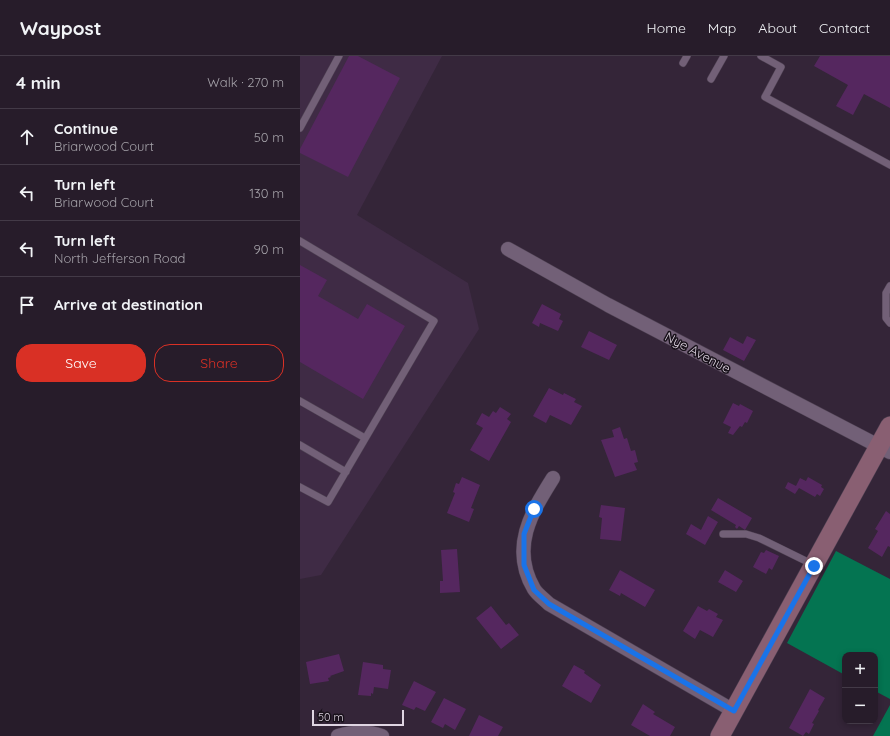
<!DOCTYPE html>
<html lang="en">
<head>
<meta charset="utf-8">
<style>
	body { margin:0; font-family:Quicksand,sans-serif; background:#2f2532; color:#f1f3f6 }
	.controls { position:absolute; right:12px; bottom:12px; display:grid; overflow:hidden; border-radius:8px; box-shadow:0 2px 6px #0003 }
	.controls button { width:36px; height:36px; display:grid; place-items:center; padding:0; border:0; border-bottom:1px solid #433a47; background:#271c2a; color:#f1f3f6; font:20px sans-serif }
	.scale { position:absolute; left:12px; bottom:10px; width:92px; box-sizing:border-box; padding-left:4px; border:2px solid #dfd5e2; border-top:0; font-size:11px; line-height:14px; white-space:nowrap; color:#dfd5e2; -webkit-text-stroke:3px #18111a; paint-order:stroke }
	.stop { position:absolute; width:12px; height:12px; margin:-9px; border:3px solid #1a73e8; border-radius:50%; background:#fff }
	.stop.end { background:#1a73e8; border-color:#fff; box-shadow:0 1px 4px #0008 }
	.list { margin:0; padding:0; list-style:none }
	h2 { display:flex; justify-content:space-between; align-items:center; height:52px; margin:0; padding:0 16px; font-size:17px }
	h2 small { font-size:13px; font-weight:400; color:#a4a1a8 }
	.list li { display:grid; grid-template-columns:26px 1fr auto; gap:12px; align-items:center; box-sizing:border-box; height:56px; padding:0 16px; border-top:1px solid #433a47 }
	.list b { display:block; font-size:15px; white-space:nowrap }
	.list p { margin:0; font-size:13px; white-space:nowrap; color:#a4a1a8 }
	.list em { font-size:13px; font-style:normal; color:#a4a1a8 }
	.actions { display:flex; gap:8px; padding:12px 16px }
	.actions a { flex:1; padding:9px 0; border:1px solid #d93025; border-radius:16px; text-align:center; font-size:14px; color:#d93025 }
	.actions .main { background:#d93025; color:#fff }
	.icon { flex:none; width:22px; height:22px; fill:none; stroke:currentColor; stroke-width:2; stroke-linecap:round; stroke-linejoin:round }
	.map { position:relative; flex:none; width:590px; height:680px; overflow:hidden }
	header { display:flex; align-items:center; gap:24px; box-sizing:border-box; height:56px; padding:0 20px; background:#271c2a; border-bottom:1px solid #433a47 }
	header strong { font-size:19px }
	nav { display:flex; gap:22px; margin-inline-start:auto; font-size:14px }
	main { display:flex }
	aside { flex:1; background:#271c2a }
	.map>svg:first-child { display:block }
	.built { fill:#3f2b45 }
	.forest { fill:#047451 }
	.building { fill:#55275f }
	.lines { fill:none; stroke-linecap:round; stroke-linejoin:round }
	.lane-casing { stroke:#4e4152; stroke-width:8 }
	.street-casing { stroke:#4e4152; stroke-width:15 }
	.secondary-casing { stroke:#4e4152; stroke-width:20 }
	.lane { stroke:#726077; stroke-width:7 }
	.street { stroke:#726077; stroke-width:14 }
	.secondary { stroke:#895f72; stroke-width:19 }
	.route { stroke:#1a73e8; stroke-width:5 }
	.labels { text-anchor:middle; stroke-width:3; stroke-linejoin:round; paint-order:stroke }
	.street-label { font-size:13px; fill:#dfd5e2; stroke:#18111a }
</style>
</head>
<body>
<header>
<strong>Waypost</strong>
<nav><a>Home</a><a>Map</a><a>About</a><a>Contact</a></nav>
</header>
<main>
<aside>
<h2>4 min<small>Walk · 270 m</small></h2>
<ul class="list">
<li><svg class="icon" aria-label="ahead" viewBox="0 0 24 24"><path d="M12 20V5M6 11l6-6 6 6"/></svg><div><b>Continue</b><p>Briarwood Court</p></div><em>50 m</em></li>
<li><svg class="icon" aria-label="left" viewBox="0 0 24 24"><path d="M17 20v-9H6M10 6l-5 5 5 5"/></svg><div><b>Turn left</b><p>Briarwood Court</p></div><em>130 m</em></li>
<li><svg class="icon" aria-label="left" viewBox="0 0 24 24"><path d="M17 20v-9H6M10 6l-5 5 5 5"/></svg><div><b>Turn left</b><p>North Jefferson Road</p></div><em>90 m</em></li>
<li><svg class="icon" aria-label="arrive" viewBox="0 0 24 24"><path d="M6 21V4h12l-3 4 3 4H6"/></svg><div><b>Arrive at destination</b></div></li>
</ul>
<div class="actions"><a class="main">Save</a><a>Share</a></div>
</aside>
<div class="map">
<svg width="590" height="680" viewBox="0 0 590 680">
	<rect width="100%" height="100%" fill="#342538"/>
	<path class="built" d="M 0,0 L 142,0 L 57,159 L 168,227 L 179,273 L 21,519 L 0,523 Z"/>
	<path class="forest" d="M 536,495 L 590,523 L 590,643 L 575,635 L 575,599 L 545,599 L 545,619 L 487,587 Z
		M 590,649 L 590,680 L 573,680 Z"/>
	<path class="building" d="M 49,0 L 58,0 L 100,22 L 48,121 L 0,97 L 0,93 Z
		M 520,0 L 590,0 L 590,52 L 564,38 L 553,59 L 536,50 L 548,29 L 514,10 Z
		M 0,209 L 27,224 L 18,240 L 58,263 L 67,248 L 105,270 L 63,343 L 0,306 Z
		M 242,248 L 261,258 L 259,263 L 263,265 L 258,275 L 240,267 L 239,271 L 232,267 Z
		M 289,275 L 317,289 L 309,304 L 281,291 Z
		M 447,280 L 456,284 L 444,305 L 423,294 L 430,281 L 443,288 Z
		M 249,332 L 263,339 L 264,337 L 276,343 L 274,346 L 282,350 L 271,369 L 250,359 L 246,367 L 233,360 Z
		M 433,347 L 439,350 L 440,348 L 453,355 L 447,367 L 445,366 L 442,371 L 440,370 L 433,379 L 428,377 L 431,371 L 423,367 Z
		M 200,351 L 211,358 L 207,363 L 211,366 L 189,405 L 170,394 L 183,372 L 176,368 L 182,357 L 189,361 L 193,355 L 196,357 Z
		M 320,371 L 324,383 L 327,382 L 331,395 L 335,394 L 338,406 L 334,407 L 337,414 L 315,421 L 301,384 L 314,381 L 312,374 Z
		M 162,421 L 180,429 L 171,452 L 174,453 L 169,466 L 147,457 L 155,437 L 153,436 L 156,427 L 159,428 Z
		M 508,421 L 522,429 L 521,431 L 524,433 L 520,440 L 517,438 L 515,441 L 499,432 L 495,438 L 485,432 L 488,426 L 496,430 L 500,422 L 506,425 Z
		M 418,442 L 452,462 L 445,474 L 439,470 L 437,473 L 435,471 L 436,469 L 411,454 Z
		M 301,449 L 325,452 L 321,485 L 300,483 L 302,462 L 299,461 Z
		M 586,455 L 590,458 L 590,491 L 588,490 L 582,501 L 568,492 L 578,475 L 575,473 Z
		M 408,460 L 418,466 L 405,489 L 386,478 L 391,468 L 401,474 Z
		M 157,493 L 160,536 L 140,537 L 140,525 L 143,525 L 141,494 Z
		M 466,494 L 479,500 L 472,514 L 469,512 L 466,518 L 453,511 L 461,496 L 464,497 Z
		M 320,514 L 355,534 L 345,551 L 321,537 L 320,540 L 309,534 Z
		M 425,514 L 443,525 L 436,536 L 418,526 Z
		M 191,550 L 206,569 L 209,567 L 219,579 L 201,593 L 176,562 Z
		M 398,550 L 407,555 L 409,553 L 418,558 L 416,561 L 423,564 L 413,581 L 400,574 L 395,583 L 383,575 Z
		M 39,598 L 44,615 L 30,620 L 31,621 L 28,622 L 29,625 L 10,628 L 6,606 Z
		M 63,606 L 83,609 L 83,613 L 91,614 L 88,633 L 74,631 L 73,638 L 71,637 L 71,640 L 58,639 Z
		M 274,609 L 285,615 L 284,617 L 301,629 L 291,647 L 262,630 Z
		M 114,625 L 136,636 L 125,655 L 116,651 L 114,654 L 102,649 Z
		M 510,633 L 525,642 L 518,654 L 519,655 L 512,667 L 514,668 L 509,678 L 506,676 L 503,680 L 489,672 Z
		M 144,642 L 166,653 L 155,674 L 145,668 L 143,672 L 131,666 Z
		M 343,648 L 355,656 L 353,658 L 375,671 L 370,680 L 350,680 L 331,669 Z
		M 179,659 L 203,671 L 198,680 L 169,680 Z"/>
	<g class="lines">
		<g class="lane-casing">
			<path id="lane" d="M 461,0 L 481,11 L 465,41 L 590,109
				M 383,7 L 387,0
				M 411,23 L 424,0
				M 0,72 L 39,0
				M 0,185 L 134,265 L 28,446 L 0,431
				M 590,230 L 586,237 L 586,262 L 590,267
				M 0,345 L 65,382
				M 0,389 L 46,416
				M 423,478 L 446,478 L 459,482 L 514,509"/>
		</g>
		<g class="street-casing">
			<path id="street" d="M 208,193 L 308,249 L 590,396
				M 253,422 C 231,457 210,492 234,533 C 237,538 244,543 249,548 L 434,655
				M 38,680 C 52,676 68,675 82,680"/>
		</g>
		<g class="secondary-casing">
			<path id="secondary" d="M 420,680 L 590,370"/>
		</g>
		<use href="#lane" class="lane"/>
		<use href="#street" class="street"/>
		<use href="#secondary" class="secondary"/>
	</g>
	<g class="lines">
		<path class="route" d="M 234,453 L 224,478 L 224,509 L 234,534 L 249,548 L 434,655 L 514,510"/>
	</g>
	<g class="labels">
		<g class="street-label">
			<text transform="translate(398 296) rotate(28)" y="5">Nye Avenue</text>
		</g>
	</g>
</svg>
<div class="controls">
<button>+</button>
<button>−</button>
</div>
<div class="scale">50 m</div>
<div class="stop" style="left:234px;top:453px"></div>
<div class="stop end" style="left:514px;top:510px"></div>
</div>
</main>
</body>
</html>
